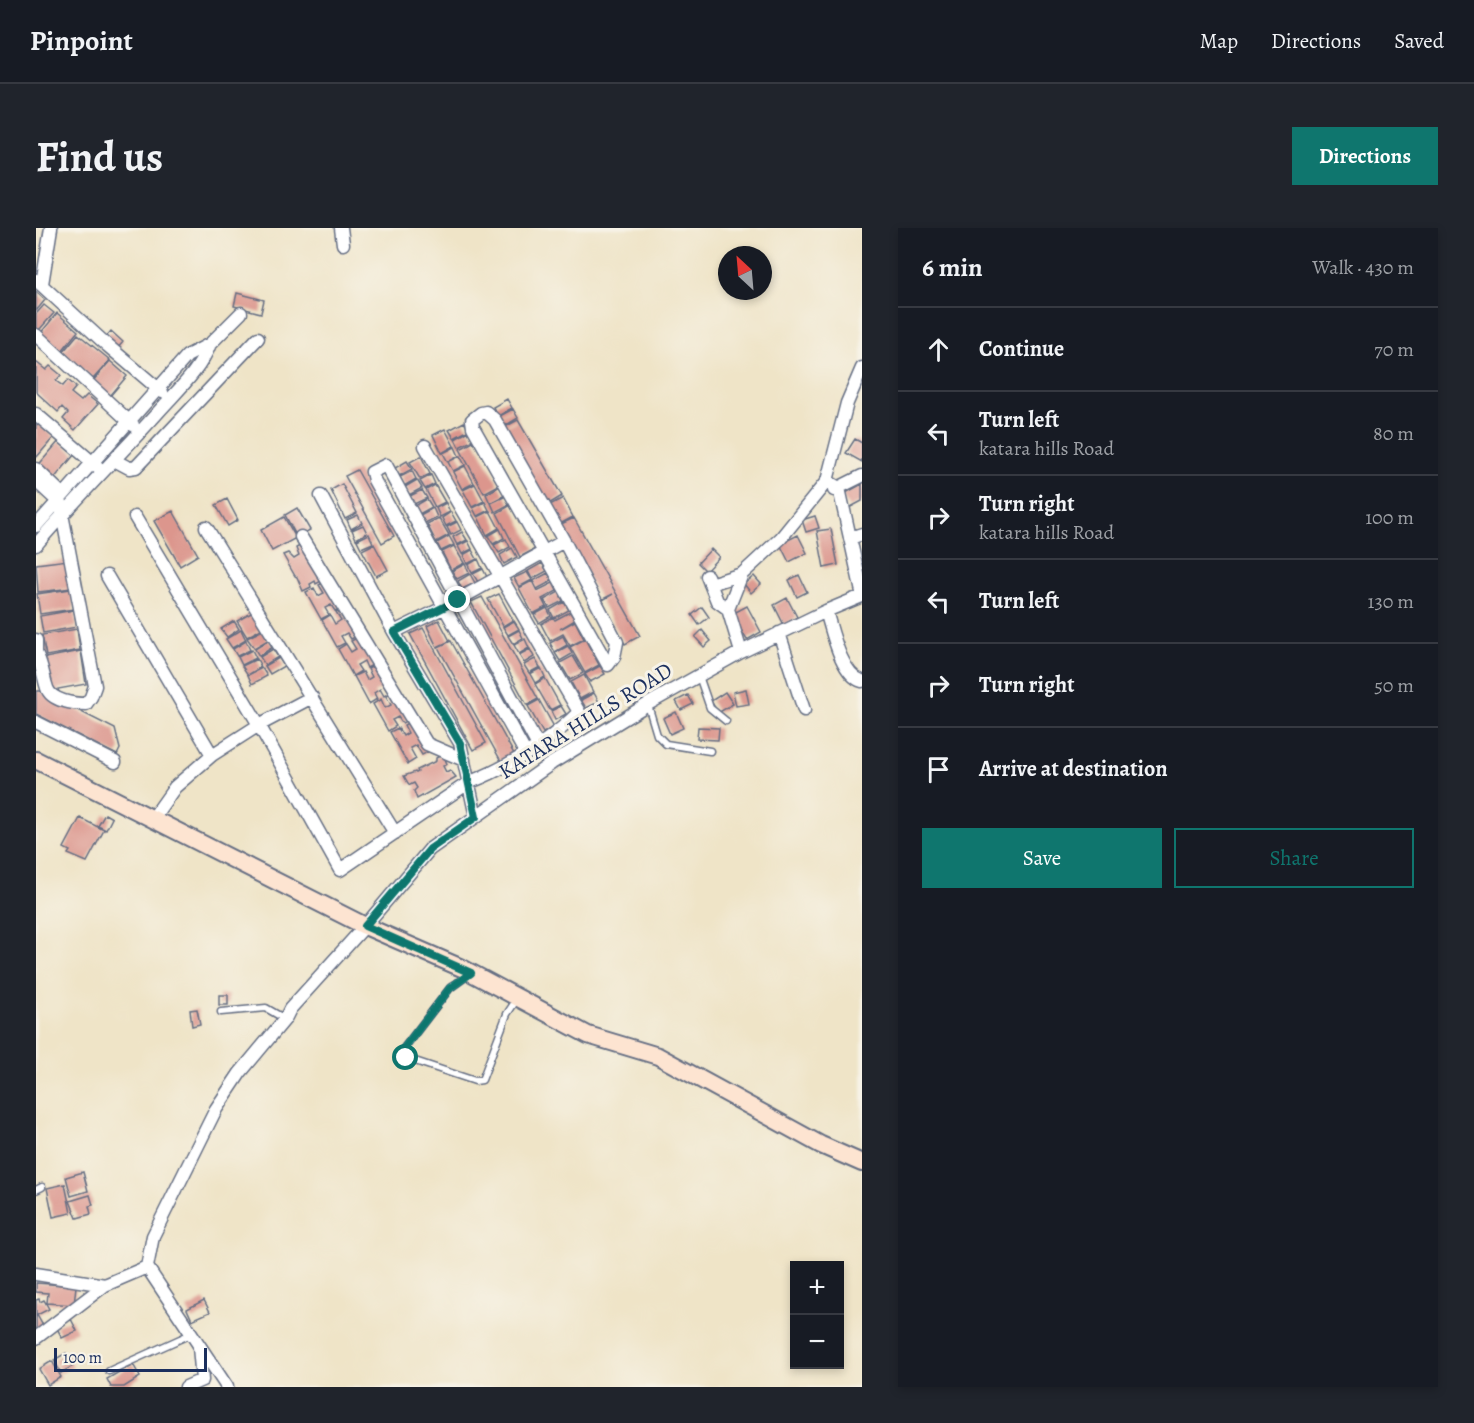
<!DOCTYPE html>
<html lang="en">
<head>
<meta charset="utf-8">
<style>
	body { margin:0; font-family:Alegreya,serif; background:#20242c; color:#f1f3f6 }
	.controls { position:absolute; right:18px; bottom:18px; display:grid; overflow:hidden; border-radius:0px; box-shadow:0 3px 9px #0003 }
	.controls button { width:54px; height:54px; display:grid; place-items:center; padding:0; border:0; border-bottom:2px solid #363941; background:#171b24; color:#f1f3f6; font:30px sans-serif }
	.compass { position:absolute; left:682px; top:18px; width:54px; height:54px; border-radius:50%; background:#171b24; box-shadow:0 3px 9px #0003; rotate:334deg }
	.scale { position:absolute; left:18px; bottom:15px; width:153px; box-sizing:border-box; padding-left:6px; border:3px solid #1b2f5e; border-top:0; font-size:16px; line-height:21px; white-space:nowrap; color:#1b2f5e; -webkit-text-stroke:4px #f7f3e8; paint-order:stroke }
	.stop { position:absolute; width:18px; height:18px; margin:-14px; border:4px solid #0f766e; border-radius:50%; background:#fff }
	.stop.end { background:#0f766e; border-color:#fff; box-shadow:0 2px 6px #0008 }
	.list { margin:0; padding:0; list-style:none }
	h2 { display:flex; justify-content:space-between; align-items:center; height:78px; margin:0; padding:0 24px; font-size:26px }
	h2 small { font-size:20px; font-weight:400; color:#9ea1a6 }
	.list li { display:grid; grid-template-columns:39px 1fr auto; gap:18px; align-items:center; box-sizing:border-box; height:84px; padding:0 24px; border-top:2px solid #363941 }
	.list b { display:block; font-size:22px; white-space:nowrap }
	.list p { margin:0; font-size:20px; white-space:nowrap; color:#9ea1a6 }
	.list em { font-size:20px; font-style:normal; color:#9ea1a6 }
	.actions { display:flex; gap:12px; padding:18px 24px }
	.actions a { flex:1; padding:14px 0; border:2px solid #0f766e; border-radius:0px; text-align:center; font-size:21px; color:#0f766e }
	.actions .main { background:#0f766e; color:#fff }
	.icon { flex:none; width:33px; height:33px; fill:none; stroke:currentColor; stroke-width:2; stroke-linecap:round; stroke-linejoin:round }
	.map { position:relative; flex:none; width:826px; height:1159px; overflow:hidden; border-radius:0px }
	header { display:flex; align-items:center; gap:36px; box-sizing:border-box; height:84px; padding:0 30px; background:#171b24; border-bottom:2px solid #363941 }
	header strong { font-size:28px }
	nav { display:flex; gap:33px; margin-inline-start:auto; font-size:21px }
	.intro { display:flex; align-items:center; justify-content:space-between; box-sizing:border-box; height:144px; padding:0 36px }
	h1 { margin:0; font-size:42px }
	.button { padding:15px 27px; border-radius:0px; background:#0f766e; color:#fff; font-size:21px; font-weight:700 }
	main { display:flex; gap:36px; padding:0 36px }
	aside { flex:1; background:#171b24; border-radius:0px; box-shadow:0 3px 9px #0003 }
	.map>svg:first-child { display:block }
	.building { fill:#dc968d }
	.lines { fill:none; stroke-linecap:round; stroke-linejoin:round }
	.service-casing { stroke:#656e83; stroke-width:9 }
	.minor-casing { stroke:#656e83; stroke-width:15 }
	.secondary-casing { stroke:#656e83; stroke-width:20 }
	.service { stroke:#fff; stroke-width:6 }
	.minor { stroke:#fff; stroke-width:12 }
	.secondary { stroke:#fde4d1; stroke-width:16 }
	.route { stroke:#0f766e; stroke-width:8 }
	.labels { text-anchor:middle; stroke-width:6; stroke-linejoin:round; paint-order:stroke }
	.street-label { font-size:22px; fill:#1b2f5e; stroke:#f7f3e8 }
</style>
</head>
<body>
<header>
<strong>Pinpoint</strong>
<nav><a>Map</a><a>Directions</a><a>Saved</a></nav>
</header>
<div class="intro"><h1>Find us</h1><a class="button">Directions</a></div>
<main>
<div class="map">
<svg width="826" height="1159" viewBox="0 0 826 1159">
	<rect width="100%" height="100%" fill="#f7f3e8"/>
	<filter id="ink" filterUnits="userSpaceOnUse"><feTurbulence type="fractalNoise" baseFrequency=".0167" numOctaves="2"/><feDisplacementMap in="SourceGraphic" scale="12" xChannelSelector="R" yChannelSelector="G"/><feConvolveMatrix kernelMatrix="1 2 1 2 8 2 1 2 1" color-interpolation-filters="sRGB"/></filter>
	<filter id="wash" filterUnits="userSpaceOnUse"><feTurbulence type="fractalNoise" baseFrequency=".008" numOctaves="4" result="noise"/><feDisplacementMap in="SourceGraphic" scale="24" xChannelSelector="R" yChannelSelector="G"/><feGaussianBlur stdDeviation="1.35" result="paint"/><feColorMatrix in="noise" values="0 0 0 0 0 0 0 0 0 0 0 0 0 0 0 0 0 1.4 0 .05"/><feComposite in="paint" operator="in"/></filter>
	<g filter="url(#wash)">
		<rect width="100%" height="100%" fill="#efe4c7"/>
		<g id="blocks">
			<path class="building" d="M 0,64 L 9,72 L 0,83 Z
				M 201,65 L 228,72 L 225,85 L 198,78 Z
				M 8,77 L 18,85 L 3,102 L 0,100 L 0,86 Z
				M 21,85 L 42,103 L 25,124 L 4,106 Z
				M 75,103 L 87,114 L 81,121 L 69,110 Z
				M 42,106 L 74,132 L 57,151 L 27,124 Z
				M 74,133 L 91,148 L 74,168 L 57,153 Z
				M 0,134 L 10,142 L 14,138 L 25,147 L 20,153 L 27,158 L 32,152 L 40,159 L 35,165 L 45,173 L 51,167 L 62,176 L 39,202 L 27,191 L 32,185 L 26,179 L 22,184 L 0,164 Z
				M 471,171 L 476,180 L 462,188 L 457,179 Z
				M 477,181 L 482,190 L 467,199 L 462,189 Z
				M 482,192 L 526,268 L 511,277 L 467,200 Z
				M 0,194 L 18,209 L 0,230 Z
				M 428,194 L 433,202 L 418,210 L 413,202 Z
				M 409,201 L 418,218 L 406,225 L 397,207 Z
				M 433,203 L 438,212 L 423,219 L 419,211 Z
				M 819,211 L 826,215 L 826,234 L 810,225 Z
				M 23,213 L 39,226 L 16,253 L 0,240 Z
				M 439,213 L 463,257 L 448,265 L 424,221 Z
				M 419,219 L 423,228 L 412,234 L 407,225 Z
				M 385,228 L 394,246 L 384,251 L 374,234 Z
				M 424,228 L 429,237 L 417,243 L 412,234 Z
				M 371,233 L 376,241 L 363,248 L 359,240 Z
				M 429,238 L 438,255 L 426,261 L 417,244 Z
				M 321,242 L 358,308 L 346,315 L 309,248 Z
				M 376,243 L 380,251 L 368,258 L 364,249 Z
				M 395,247 L 399,256 L 389,261 L 384,253 Z
				M 381,252 L 386,260 L 373,267 L 369,259 Z
				M 306,256 L 321,285 L 309,291 L 295,262 Z
				M 439,256 L 448,273 L 436,279 L 427,262 Z
				M 826,256 L 826,273 L 813,280 L 806,267 Z
				M 399,257 L 409,274 L 399,279 L 390,262 Z
				M 464,258 L 469,267 L 454,275 L 450,266 Z
				M 386,262 L 391,270 L 378,276 L 374,268 Z
				M 470,268 L 474,276 L 459,284 L 455,275 Z
				M 527,270 L 537,289 L 522,297 L 512,278 Z
				M 191,271 L 202,292 L 192,298 L 180,277 Z
				M 391,271 L 396,279 L 383,286 L 379,278 Z
				M 449,274 L 453,282 L 441,288 L 437,280 Z
				M 410,275 L 414,284 L 404,289 L 400,280 Z
				M 475,277 L 499,321 L 484,329 L 461,285 Z
				M 261,280 L 274,302 L 261,309 L 249,287 Z
				M 397,280 L 401,289 L 389,295 L 384,287 Z
				M 137,283 L 162,327 L 144,338 L 118,293 Z
				M 454,283 L 463,300 L 451,307 L 442,289 Z
				M 415,284 L 420,293 L 410,298 L 406,290 Z
				M 322,287 L 326,295 L 315,301 L 311,292 Z
				M 779,288 L 783,300 L 770,304 L 766,292 Z
				M 248,289 L 260,310 L 236,323 L 225,302 Z
				M 403,290 L 413,307 L 400,314 L 391,296 Z
				M 538,290 L 604,408 L 589,416 L 565,373 L 577,366 L 565,372 L 523,297 Z
				M 421,294 L 425,302 L 415,307 L 411,299 Z
				M 327,297 L 331,305 L 320,311 L 316,302 Z
				M 464,301 L 468,310 L 457,316 L 452,308 Z
				M 795,301 L 802,337 L 788,340 L 781,303 Z
				M 426,304 L 431,312 L 421,317 L 417,309 Z
				M 333,306 L 337,315 L 325,320 L 321,312 Z
				M 762,307 L 771,325 L 753,334 L 744,316 Z
				M 413,308 L 418,317 L 405,323 L 401,315 Z
				M 470,311 L 474,319 L 463,325 L 458,317 Z
				M 432,313 L 436,321 L 426,326 L 422,318 Z
				M 267,316 L 287,352 L 280,356 L 279,353 L 274,356 L 275,359 L 267,363 L 261,349 L 259,348 L 247,327 L 252,325 L 258,331 L 263,328 L 260,320 Z
				M 338,316 L 352,342 L 340,348 L 326,322 Z
				M 418,318 L 428,335 L 415,342 L 406,324 Z
				M 476,320 L 481,329 L 468,336 L 464,327 Z
				M 675,321 L 683,329 L 670,343 L 662,335 Z
				M 436,322 L 441,331 L 431,336 L 427,327 Z
				M 442,331 L 446,340 L 436,345 L 432,337 Z
				M 32,332 L 36,360 L 2,364 L 0,336 Z
				M 506,335 L 511,343 L 496,351 L 492,343 Z
				M 429,336 L 433,345 L 421,351 L 416,343 Z
				M 447,341 L 451,349 L 442,354 L 437,346 Z
				M 491,344 L 496,352 L 483,359 L 478,350 Z
				M 512,345 L 516,353 L 501,361 L 497,353 Z
				M 434,346 L 439,355 L 426,361 L 422,353 Z
				M 763,347 L 771,364 L 761,369 L 753,352 Z
				M 718,348 L 725,356 L 715,365 L 708,356 Z
				M 290,353 L 305,380 L 299,383 L 295,377 L 289,380 L 293,387 L 285,391 L 270,364 L 278,360 L 282,368 L 288,365 L 283,357 Z
				M 496,353 L 501,363 L 517,355 L 521,363 L 506,371 L 510,379 L 497,386 L 483,360 Z
				M 35,361 L 38,381 L 4,386 L 1,366 Z
				M 523,364 L 527,373 L 513,380 L 508,372 Z
				M 463,366 L 477,392 L 467,398 L 452,371 Z
				M 446,369 L 502,471 L 491,477 L 435,374 Z
				M 751,370 L 761,389 L 748,397 L 738,377 Z
				M 528,374 L 533,382 L 518,390 L 514,382 Z
				M 711,378 L 725,404 L 711,412 L 696,386 Z
				M 666,379 L 673,389 L 663,397 L 656,387 Z
				M 511,380 L 515,388 L 503,395 L 498,387 Z
				M 306,381 L 321,408 L 315,411 L 311,405 L 305,408 L 309,415 L 301,419 L 286,392 L 294,387 L 299,396 L 305,392 L 300,384 Z
				M 38,382 L 41,399 L 7,405 L 4,388 Z
				M 217,384 L 227,400 L 211,409 L 201,393 Z
				M 534,384 L 539,392 L 524,401 L 539,393 L 548,411 L 534,418 L 527,406 L 514,413 L 505,396 L 517,389 L 519,392 Z
				M 403,392 L 414,413 L 401,419 L 391,398 Z
				M 198,393 L 203,401 L 191,409 L 185,401 Z
				M 478,393 L 483,401 L 472,407 L 467,399 Z
				M 387,400 L 450,515 L 437,522 L 374,406 Z
				M 41,401 L 44,422 L 10,428 L 6,407 Z
				M 205,402 L 210,412 L 196,420 L 190,411 Z
				M 227,402 L 232,412 L 218,420 L 211,410 Z
				M 483,402 L 487,410 L 477,416 L 472,408 Z
				M 666,402 L 675,413 L 668,419 L 659,409 Z
				M 527,408 L 531,417 L 519,424 L 514,415 Z
				M 323,409 L 338,436 L 331,440 L 328,433 L 321,437 L 325,443 L 317,448 L 302,421 L 310,416 L 315,424 L 320,421 L 315,413 Z
				M 489,411 L 493,420 L 483,426 L 478,417 Z
				M 549,411 L 563,437 L 549,445 L 534,419 Z
				M 233,412 L 237,419 L 223,428 L 219,421 Z
				M 210,413 L 214,422 L 201,428 L 197,421 Z
				M 415,413 L 478,526 L 465,533 L 402,419 Z
				M 532,418 L 536,426 L 524,433 L 519,425 Z
				M 237,421 L 242,429 L 229,437 L 224,429 Z
				M 494,421 L 498,429 L 488,435 L 483,427 Z
				M 216,422 L 220,430 L 206,437 L 202,429 Z
				M 45,423 L 50,456 L 22,461 L 23,465 L 16,466 L 9,430 Z
				M 537,428 L 547,445 L 534,452 L 524,435 Z
				M 243,430 L 248,438 L 234,446 L 229,438 Z
				M 221,431 L 225,439 L 212,447 L 206,438 Z
				M 499,431 L 504,439 L 493,445 L 488,437 Z
				M 339,437 L 354,464 L 348,468 L 344,461 L 338,465 L 341,471 L 333,476 L 318,448 L 327,444 L 331,452 L 336,449 L 332,441 Z
				M 564,438 L 569,446 L 554,454 L 549,446 Z
				M 226,440 L 231,448 L 216,456 L 212,447 Z
				M 505,440 L 509,449 L 499,455 L 494,446 Z
				M 548,447 L 557,464 L 544,471 L 535,454 Z
				M 509,450 L 524,477 L 514,482 L 499,456 Z
				M 710,461 L 713,476 L 700,478 L 697,464 Z
				M 0,463 L 4,463 L 79,501 L 84,521 L 81,527 L 0,486 Z
				M 689,464 L 697,476 L 682,485 L 675,473 Z
				M 357,465 L 372,492 L 366,495 L 362,489 L 356,492 L 360,498 L 352,503 L 337,476 L 345,471 L 349,480 L 355,477 L 350,468 Z
				M 558,465 L 563,474 L 550,480 L 545,472 Z
				M 652,467 L 657,476 L 645,482 L 640,473 Z
				M 503,472 L 518,499 L 507,505 L 492,478 Z
				M 525,478 L 530,486 L 519,492 L 515,483 Z
				M 640,484 L 647,500 L 634,506 L 627,490 Z
				M 375,493 L 392,524 L 386,527 L 380,517 L 374,520 L 380,531 L 372,536 L 354,504 L 362,500 L 367,508 L 372,505 L 368,497 Z
				M 662,499 L 683,500 L 682,512 L 661,511 Z
				M 407,526 L 411,536 L 407,538 L 410,544 L 414,542 L 420,549 L 381,571 L 378,563 L 381,560 L 378,555 L 374,557 L 372,555 L 368,548 L 379,544 L 380,545 L 382,544 L 381,542 L 400,533 L 400,530 Z
				M 69,586 L 76,590 L 70,602 L 62,598 Z
				M 44,590 L 68,602 L 51,634 L 32,626 L 34,623 L 28,620 Z
				M 183,767 L 192,767 L 192,777 L 183,777 Z
				M 161,781 L 164,796 L 156,798 L 154,782 Z
				M 47,944 L 52,963 L 35,968 L 30,949 Z
				M 29,956 L 35,985 L 17,989 L 11,960 Z
				M 54,967 L 57,977 L 53,978 L 55,986 L 41,990 L 34,973 Z
				M 0,1055 L 40,1058 L 38,1077 L 11,1075 L 12,1065 L 0,1064 Z
				M 3,1071 L 4,1074 L 8,1072 L 13,1081 L 1,1087 L 7,1098 L 0,1102 L 0,1072 Z
				M 168,1072 L 174,1084 L 156,1092 L 151,1081 Z
				M 35,1091 L 41,1103 L 26,1110 L 20,1098 Z
				M 30,1125 L 37,1138 L 25,1145 L 18,1132 Z
				M 16,1133 L 25,1149 L 12,1157 L 3,1141 Z
				M 97,1136 L 104,1149 L 88,1159 L 75,1159 L 71,1151 Z"/>
		</g>
	</g>
	<g filter="url(#ink)">
		<use href="#blocks" fill-opacity="0" stroke="#656e83" stroke-width="1.5"/>
		<g class="lines">
			<g class="service-casing">
				<path id="service" d="M 663,448 L 674,480 L 690,493
					M 612,477 L 621,507 L 630,516 L 674,523
					M 432,747 L 414,760 L 368,820 L 368,826 L 370,830 L 439,853 L 446,852 L 471,786 L 481,771
					M 185,784 L 230,780 L 249,791
					M 0,962 L 6,959
					M 73,1143 L 155,1106"/>
			</g>
			<g class="minor-casing">
				<path id="minor" d="M 305,0 L 307,16
					M 0,52 L 72,118 L 126,164
					M 6,56 L 15,0
					M 0,107 L 97,197
					M 450,184 L 459,192 L 528,313 L 581,414 L 578,429 L 572,437 L 437,199 L 436,192 L 445,185 Z
					M 0,186 L 63,240
					M 78,232 L 93,240 L 100,239 L 222,110
					M 0,241 L 25,265
					M 0,253 L 27,278
					M 791,253 L 803,260 L 826,364
					M 798,262 L 826,248
					M 285,268 L 358,404 L 424,515 L 440,589
					M 99,289 L 223,497 L 304,642 L 432,555 C 472,539 512,515 543,484 L 389,218
					M 0,298 L 151,128 L 174,116 L 205,85
					M 170,299 L 359,605
					M 265,309 L 391,516 L 428,532
					M 814,310 L 826,306
					M 0,317 C 40,270 84,227 125,181 C 143,161 164,142 174,116
					M 71,348 L 176,527 L 223,497 L 276,469
					M 671,348 L 681,373 L 692,381
					M 674,356 L 706,346
					M 790,383 C 796,402 805,447 826,453
					M 358,404 L 409,379 L 528,313
					M 743,405 L 768,482
					M 0,412 L 0,427
					M 705,424 L 692,381 L 706,346 L 745,310 L 791,253 L 811,175 L 826,140
					M 1,427 C 7,440 7,448 11,460 C 15,473 38,476 50,476 L 55,469 L 59,458 L 26,286
					M 0,494 L 79,534
					M 490,526 L 338,252 L 336,244 L 350,237 L 502,518
					M 117,590 L 139,559 L 176,527
					M 0,1046 L 69,1057 L 111,1039
					M 0,1110 L 69,1057
					M 150,1159 L 166,1152 L 163,1119
					M 191,1159 L 111,1039 L 117,1008 L 180,881 L 204,845 L 249,791 L 254,781 L 329,698 L 394,621 L 516,535 L 612,476 L 705,424 L 790,383 L 826,368"/>
			</g>
			<g class="secondary-casing">
				<path id="secondary" d="M 0,532 L 329,698 L 428,741 L 552,807 L 622,828 L 785,917 L 826,935"/>
			</g>
			<use href="#service" class="service"/>
			<use href="#minor" class="minor"/>
			<use href="#secondary" class="secondary"/>
		</g>
	</g>
	<g class="lines" filter="url(#ink)">
		<path class="route" d="M 370,830 L 368,826 L 368,820 L 414,760 L 435,745 L 329,698 L 394,621 L 440,589 L 424,515 L 358,404 L 422,372"/>
	</g>
	<g class="labels">
		<g class="street-label">
			<text transform="translate(549 492) rotate(-32)" y="8">KATARA HILLS ROAD</text>
		</g>
	</g>
</svg>
<div class="controls">
<button>+</button>
<button>−</button>
</div>
<svg class="compass" viewBox="-18 -18 36 36"><path d="M0-13l5 13h-10z" fill="#e53935"/><path d="M0 13l5-13h-10z" fill="#9ea1a6"/></svg>
<div class="scale">100 m</div>
<div class="stop" style="left:370px;top:830px"></div>
<div class="stop end" style="left:422px;top:372px"></div>
</div>
<aside>
<h2>6 min<small>Walk · 430 m</small></h2>
<ul class="list">
<li><svg class="icon" aria-label="ahead" viewBox="0 0 24 24"><path d="M12 20V5M6 11l6-6 6 6"/></svg><div><b>Continue</b></div><em>70 m</em></li>
<li><svg class="icon" aria-label="left" viewBox="0 0 24 24"><path d="M17 20v-9H6M10 6l-5 5 5 5"/></svg><div><b>Turn left</b><p>katara hills Road</p></div><em>80 m</em></li>
<li><svg class="icon" aria-label="right" viewBox="0 0 24 24"><path d="M7 20v-9h11M14 6l5 5-5 5"/></svg><div><b>Turn right</b><p>katara hills Road</p></div><em>100 m</em></li>
<li><svg class="icon" aria-label="left" viewBox="0 0 24 24"><path d="M17 20v-9H6M10 6l-5 5 5 5"/></svg><div><b>Turn left</b></div><em>130 m</em></li>
<li><svg class="icon" aria-label="right" viewBox="0 0 24 24"><path d="M7 20v-9h11M14 6l5 5-5 5"/></svg><div><b>Turn right</b></div><em>50 m</em></li>
<li><svg class="icon" aria-label="arrive" viewBox="0 0 24 24"><path d="M6 21V4h12l-3 4 3 4H6"/></svg><div><b>Arrive at destination</b></div></li>
</ul>
<div class="actions"><a class="main">Save</a><a>Share</a></div>
</aside>
</main>
</body>
</html>
